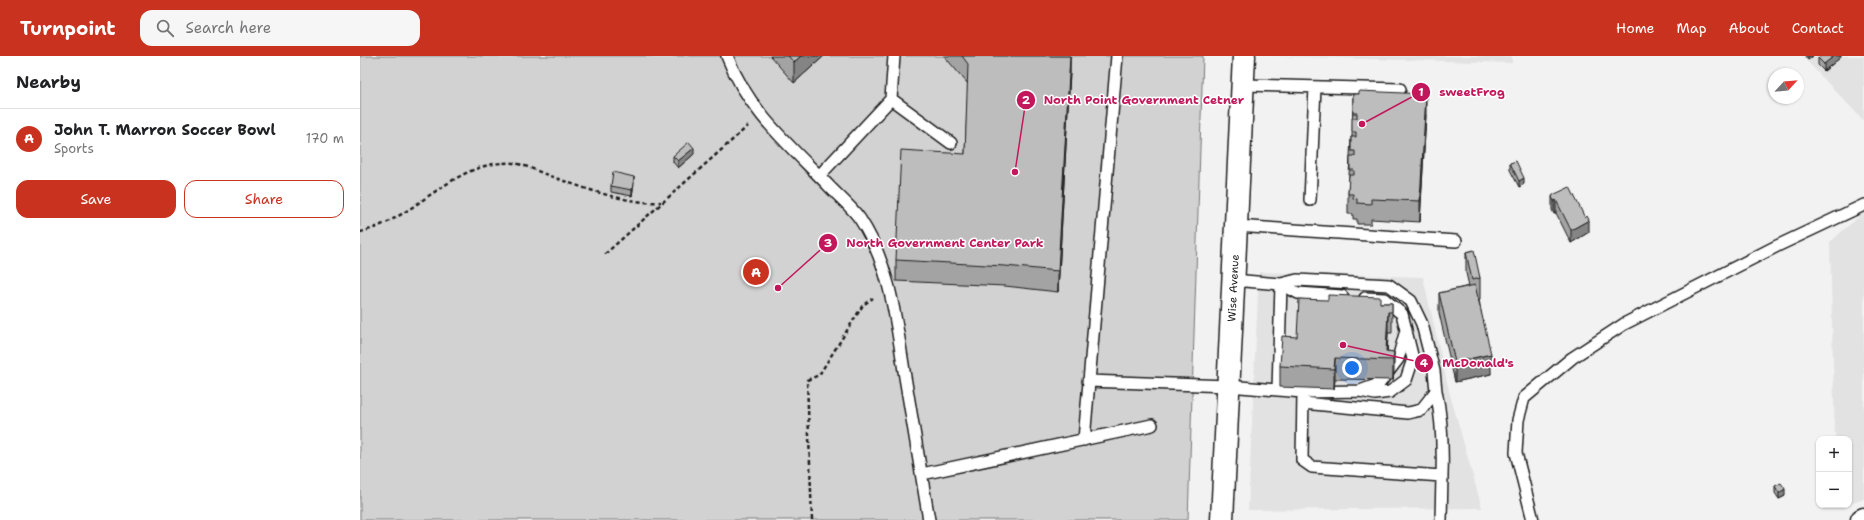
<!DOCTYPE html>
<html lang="en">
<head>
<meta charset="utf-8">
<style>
	body { margin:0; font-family:"Shantell Sans",sans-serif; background:#f6f6f6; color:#202124 }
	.controls { position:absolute; right:12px; bottom:12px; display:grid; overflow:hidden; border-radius:8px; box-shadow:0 1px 3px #0004 }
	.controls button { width:36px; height:36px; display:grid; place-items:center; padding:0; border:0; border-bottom:1px solid #e0e0e0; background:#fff; color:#202124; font:20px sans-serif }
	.compass { position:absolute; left:1408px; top:12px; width:36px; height:36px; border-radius:50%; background:#fff; box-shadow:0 1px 3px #0004; rotate:64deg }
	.you { position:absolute; left:992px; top:312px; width:14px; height:14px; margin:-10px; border:3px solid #fff; border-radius:50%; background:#1a73e8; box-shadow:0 0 0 6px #1a73e833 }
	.badge { display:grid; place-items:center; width:26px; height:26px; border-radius:50%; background:#c8321e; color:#fff; font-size:13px; font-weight:700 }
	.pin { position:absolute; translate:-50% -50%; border:2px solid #fff; box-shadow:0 1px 4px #0006 }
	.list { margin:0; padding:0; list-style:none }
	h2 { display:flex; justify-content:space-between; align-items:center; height:52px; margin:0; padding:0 16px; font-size:17px }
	h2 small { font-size:13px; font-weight:400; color:#757577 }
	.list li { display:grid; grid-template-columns:26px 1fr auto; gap:12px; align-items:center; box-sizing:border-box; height:60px; padding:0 16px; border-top:1px solid #e0e0e0 }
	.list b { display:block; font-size:15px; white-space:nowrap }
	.list p { margin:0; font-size:13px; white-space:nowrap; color:#757577 }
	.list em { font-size:13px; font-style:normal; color:#757577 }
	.actions { display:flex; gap:8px; padding:12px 16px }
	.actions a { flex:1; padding:9px 0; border:1px solid #c8321e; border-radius:12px; text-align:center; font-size:14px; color:#c8321e }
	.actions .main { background:#c8321e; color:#fff }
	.icon { flex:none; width:22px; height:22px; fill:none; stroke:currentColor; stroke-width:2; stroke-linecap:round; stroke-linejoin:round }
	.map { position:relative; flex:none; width:1504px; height:464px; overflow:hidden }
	header { display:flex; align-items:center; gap:24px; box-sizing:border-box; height:56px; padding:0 20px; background:#c8321e; color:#fff }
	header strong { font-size:19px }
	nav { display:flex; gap:22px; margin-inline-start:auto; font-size:14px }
	.search { width:280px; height:36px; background:#f6f6f6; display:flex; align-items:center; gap:10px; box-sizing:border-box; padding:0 14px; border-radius:12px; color:#757577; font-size:15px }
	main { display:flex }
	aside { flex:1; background:#fff }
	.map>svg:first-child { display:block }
	.built { fill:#e2e2e2 }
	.green { fill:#d2d2d2; stroke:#777 }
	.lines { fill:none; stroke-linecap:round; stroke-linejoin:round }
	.lane-casing { stroke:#1c1c1c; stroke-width:14 }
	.secondary-casing { stroke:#1c1c1c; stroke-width:25 }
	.path { stroke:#1c1c1c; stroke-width:2.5; stroke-dasharray:4 3; stroke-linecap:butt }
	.lane { stroke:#fff; stroke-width:11 }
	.secondary { stroke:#fff; stroke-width:22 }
	.wall { fill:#a3a3a3; stroke:#1c1c1c }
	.shaded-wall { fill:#848484; stroke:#1c1c1c }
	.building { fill:#bdbdbd; stroke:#1c1c1c }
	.labels { text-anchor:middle; stroke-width:3; stroke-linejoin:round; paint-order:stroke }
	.street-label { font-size:11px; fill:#1c1c1c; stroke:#fff }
	.leader { fill:none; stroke:#c2185b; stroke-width:1.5 }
	.callout-dot { fill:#c2185b; stroke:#fff; stroke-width:1.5 }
	.mark-label { font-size:12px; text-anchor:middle; font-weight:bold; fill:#fff }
	.callout-label { font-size:12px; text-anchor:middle; font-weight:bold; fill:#c2185b; stroke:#fff; stroke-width:3; stroke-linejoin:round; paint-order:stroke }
</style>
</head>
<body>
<header>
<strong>Turnpoint</strong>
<div class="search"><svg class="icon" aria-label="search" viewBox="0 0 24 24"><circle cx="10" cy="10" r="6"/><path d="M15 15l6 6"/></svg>Search here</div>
<nav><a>Home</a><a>Map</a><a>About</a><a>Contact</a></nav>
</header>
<main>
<aside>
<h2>Nearby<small></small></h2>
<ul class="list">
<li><span class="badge">A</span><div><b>John T. Marron Soccer Bowl</b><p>Sports</p></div><em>170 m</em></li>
</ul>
<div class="actions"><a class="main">Save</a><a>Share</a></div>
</aside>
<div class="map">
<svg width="1504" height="464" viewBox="0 0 1504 464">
	<rect width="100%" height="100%" fill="#f2f2f2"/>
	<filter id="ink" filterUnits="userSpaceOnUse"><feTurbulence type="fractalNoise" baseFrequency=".025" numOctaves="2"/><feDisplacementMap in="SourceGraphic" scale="8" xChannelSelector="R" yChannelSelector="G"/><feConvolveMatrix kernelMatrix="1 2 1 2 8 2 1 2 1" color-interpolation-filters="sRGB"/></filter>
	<g filter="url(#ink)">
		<path class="built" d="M 910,0 L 1152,0 L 1152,7 Z
			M 1442,0 L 1504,0 L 1504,65 Z
			M 1504,156 L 1504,443 L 1489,448 L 1489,383 L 1475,383 L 1470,186 Z
			M 899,216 L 1063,221 L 1089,335 L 1122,452 L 888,454 Z"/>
		<path class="green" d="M 0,0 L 843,0 L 828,464 L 0,464 Z"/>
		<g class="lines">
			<g class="lane-casing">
				<path id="lane" d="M 367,0 C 388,54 427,87 467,128 C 477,139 491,150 500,163 C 531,210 536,266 545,321 C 553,369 561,416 569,464
					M 883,29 L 1040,33
					M 531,43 L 591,87
					M 459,120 L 531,43 L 534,0
					M 950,144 L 955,31
					M 876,170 L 1096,185
					M 873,224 L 921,228 L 937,224 L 1029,229 L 1051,245 L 1062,268 L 1074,315 L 1076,335 L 1061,354 L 1048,357 L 943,347
					M 728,325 L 868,330 L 943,336 L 942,404 L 952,411 L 1082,420 C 1083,391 1082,363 1076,335
					M 918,334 L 921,228 L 938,237 L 982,240
					M 1000,335 L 1015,338 L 1030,336 L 1046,324 L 1053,303 L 1046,275
					M 943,336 L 1000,335 L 1019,328 L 1038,303 L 1046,274 L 1042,258 L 1024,243 L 1005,242
					M 724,384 L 757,0
					M 562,418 L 792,369
					M 1081,464 L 1082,420
					M 1173,464 L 1156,397 L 1158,364 L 1164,342 L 1212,302 L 1264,268 L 1417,190 L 1504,149"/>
			</g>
			<g class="secondary-casing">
				<path id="secondary" d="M 862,464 L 884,0
					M 1502,464 L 1504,463"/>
			</g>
			<path class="path" d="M 0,176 C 54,165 94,103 153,107 C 164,108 179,116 190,120 C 221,131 268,149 301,146
				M 245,198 L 388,70
				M 452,464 L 447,324 L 459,319 L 503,249 L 513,242"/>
			<use href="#lane" class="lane"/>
			<use href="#secondary" class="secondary"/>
		</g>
		<path class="wall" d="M 410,0 L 464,0 L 434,27 Z
			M 584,0 L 710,0 L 710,16 L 698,236 L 645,230 L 536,225 L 536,204 L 605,98 L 608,28 Z
			M 1445,0 L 1453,0 L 1448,4 Z
			M 1481,0 L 1481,1 L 1464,15 L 1458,9 L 1458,2 Z
			M 993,38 L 1066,59 L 1060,166 L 1011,163 L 1011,168 L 997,168 L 997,163 L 993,163 L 993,158 L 988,158 L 988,138 L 991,81 L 992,81 Z
			M 334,98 L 318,112 L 313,106 L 313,100 Z
			M 1150,107 L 1164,128 L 1159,131 L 1150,114 Z
			M 274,127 L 272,140 L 251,136 L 251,130 Z
			M 1193,139 L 1229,176 L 1211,187 L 1196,157 L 1194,158 L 1192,154 L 1192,141 Z
			M 1106,196 L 1120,222 L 1120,243 L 1119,243 L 1131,318 L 1095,326 L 1079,257 L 1079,237 L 1109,230 L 1106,217 Z
			M 1020,247 L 1032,247 L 1032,277 L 1028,277 L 1027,295 L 1034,296 L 1033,324 L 975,323 L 974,333 L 920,331 L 920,310 L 937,281 Z
			M 1415,430 L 1425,440 L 1419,443 L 1415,437 Z"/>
		<path class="shaded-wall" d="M 441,0 L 464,0 L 434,27 L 434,6 Z
			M 710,0 L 710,16 L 698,236 L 698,215 Z
			M 1448,0 L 1453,0 L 1448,4 Z
			M 1474,0 L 1481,0 L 1481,1 L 1464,15 L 1464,8 Z
			M 1066,38 L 1066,59 L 1060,166 L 1060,145 Z
			M 334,92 L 334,98 L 318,112 L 318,105 Z
			M 274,121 L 274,127 L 272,140 L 272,134 Z
			M 1164,122 L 1164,128 L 1159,131 L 1159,125 Z
			M 1196,144 L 1196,157 L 1194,158 L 1194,145 Z
			M 1229,164 L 1229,176 L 1211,187 L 1211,174 Z
			M 1028,256 L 1028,277 L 1027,304 L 1026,295 Z
			M 1034,296 L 1034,317 L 1033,324 L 1033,304 Z
			M 1131,298 L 1131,318 L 1095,326 L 1095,306 Z
			M 975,302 L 975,323 L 974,333 L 974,313 Z
			M 1425,433 L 1425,440 L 1419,443 L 1419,437 Z"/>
		<path class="building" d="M 428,0 L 441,0 L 434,6 Z
			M 602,0 L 710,0 L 698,215 L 645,210 L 536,204 L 541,94 L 605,98 L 608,8 Z
			M 1461,0 L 1474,0 L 1464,8 L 1458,2 Z
			M 999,35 L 1066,38 L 1060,145 L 1011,143 L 1011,148 L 997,147 L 997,143 L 993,142 L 993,138 L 988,138 L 989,119 L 994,119 L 994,114 L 990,114 L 990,100 L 995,100 L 995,95 L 991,95 L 991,81 L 996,81 L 996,76 L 992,76 L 992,62 L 997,62 L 997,57 L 993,57 L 993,38 L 999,38 Z
			M 329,86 L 334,92 L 318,105 L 313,100 Z
			M 1156,105 L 1164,122 L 1159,125 L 1150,107 Z
			M 253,116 L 274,121 L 272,134 L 251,130 Z
			M 1210,131 L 1225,162 L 1227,160 L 1229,164 L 1211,174 L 1196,144 L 1194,145 L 1192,141 L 1193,139 Z
			M 1114,194 L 1120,222 L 1112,224 L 1106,196 Z
			M 1115,229 L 1131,298 L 1095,306 L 1079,237 Z
			M 968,239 L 1020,241 L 1020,247 L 1032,247 L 1032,256 L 1028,256 L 1026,295 L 1034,296 L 1033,304 L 975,302 L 974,313 L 920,310 L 922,280 L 937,281 L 939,243 L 968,244 Z
			M 1421,427 L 1425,433 L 1419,437 L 1415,430 Z"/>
	</g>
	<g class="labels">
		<g class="street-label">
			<text transform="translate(873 232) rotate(-87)" y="4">Wise Avenue</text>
		</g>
	</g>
	<path class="leader" d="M1002 68L1061 36M655 116L666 44M418 232L468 187M983 289L1064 307"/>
	<g class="callout-dot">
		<circle cx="1002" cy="68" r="4"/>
		<circle cx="655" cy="116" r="4"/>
		<circle cx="418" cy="232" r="4"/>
		<circle cx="983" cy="289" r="4"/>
		<circle cx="1061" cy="36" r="10"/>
		<circle cx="666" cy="44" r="10"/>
		<circle cx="468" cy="187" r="10"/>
		<circle cx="1064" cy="307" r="10"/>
	</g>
	<g class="mark-label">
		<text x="1061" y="40">1</text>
		<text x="666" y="48">2</text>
		<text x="468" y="191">3</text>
		<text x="1064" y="311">4</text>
	</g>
	<g class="callout-label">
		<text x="1112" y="40">sweetFrog</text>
		<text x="784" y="48">North Point Government Cetner</text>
		<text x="585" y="191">North Government Center Park</text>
		<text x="1118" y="311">McDonald's</text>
	</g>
</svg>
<div class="controls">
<button>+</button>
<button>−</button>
</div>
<svg class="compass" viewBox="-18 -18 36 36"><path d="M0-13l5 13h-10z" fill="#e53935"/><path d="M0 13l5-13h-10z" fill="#757577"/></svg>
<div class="you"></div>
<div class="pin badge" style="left:396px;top:216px">A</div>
</div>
</main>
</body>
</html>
